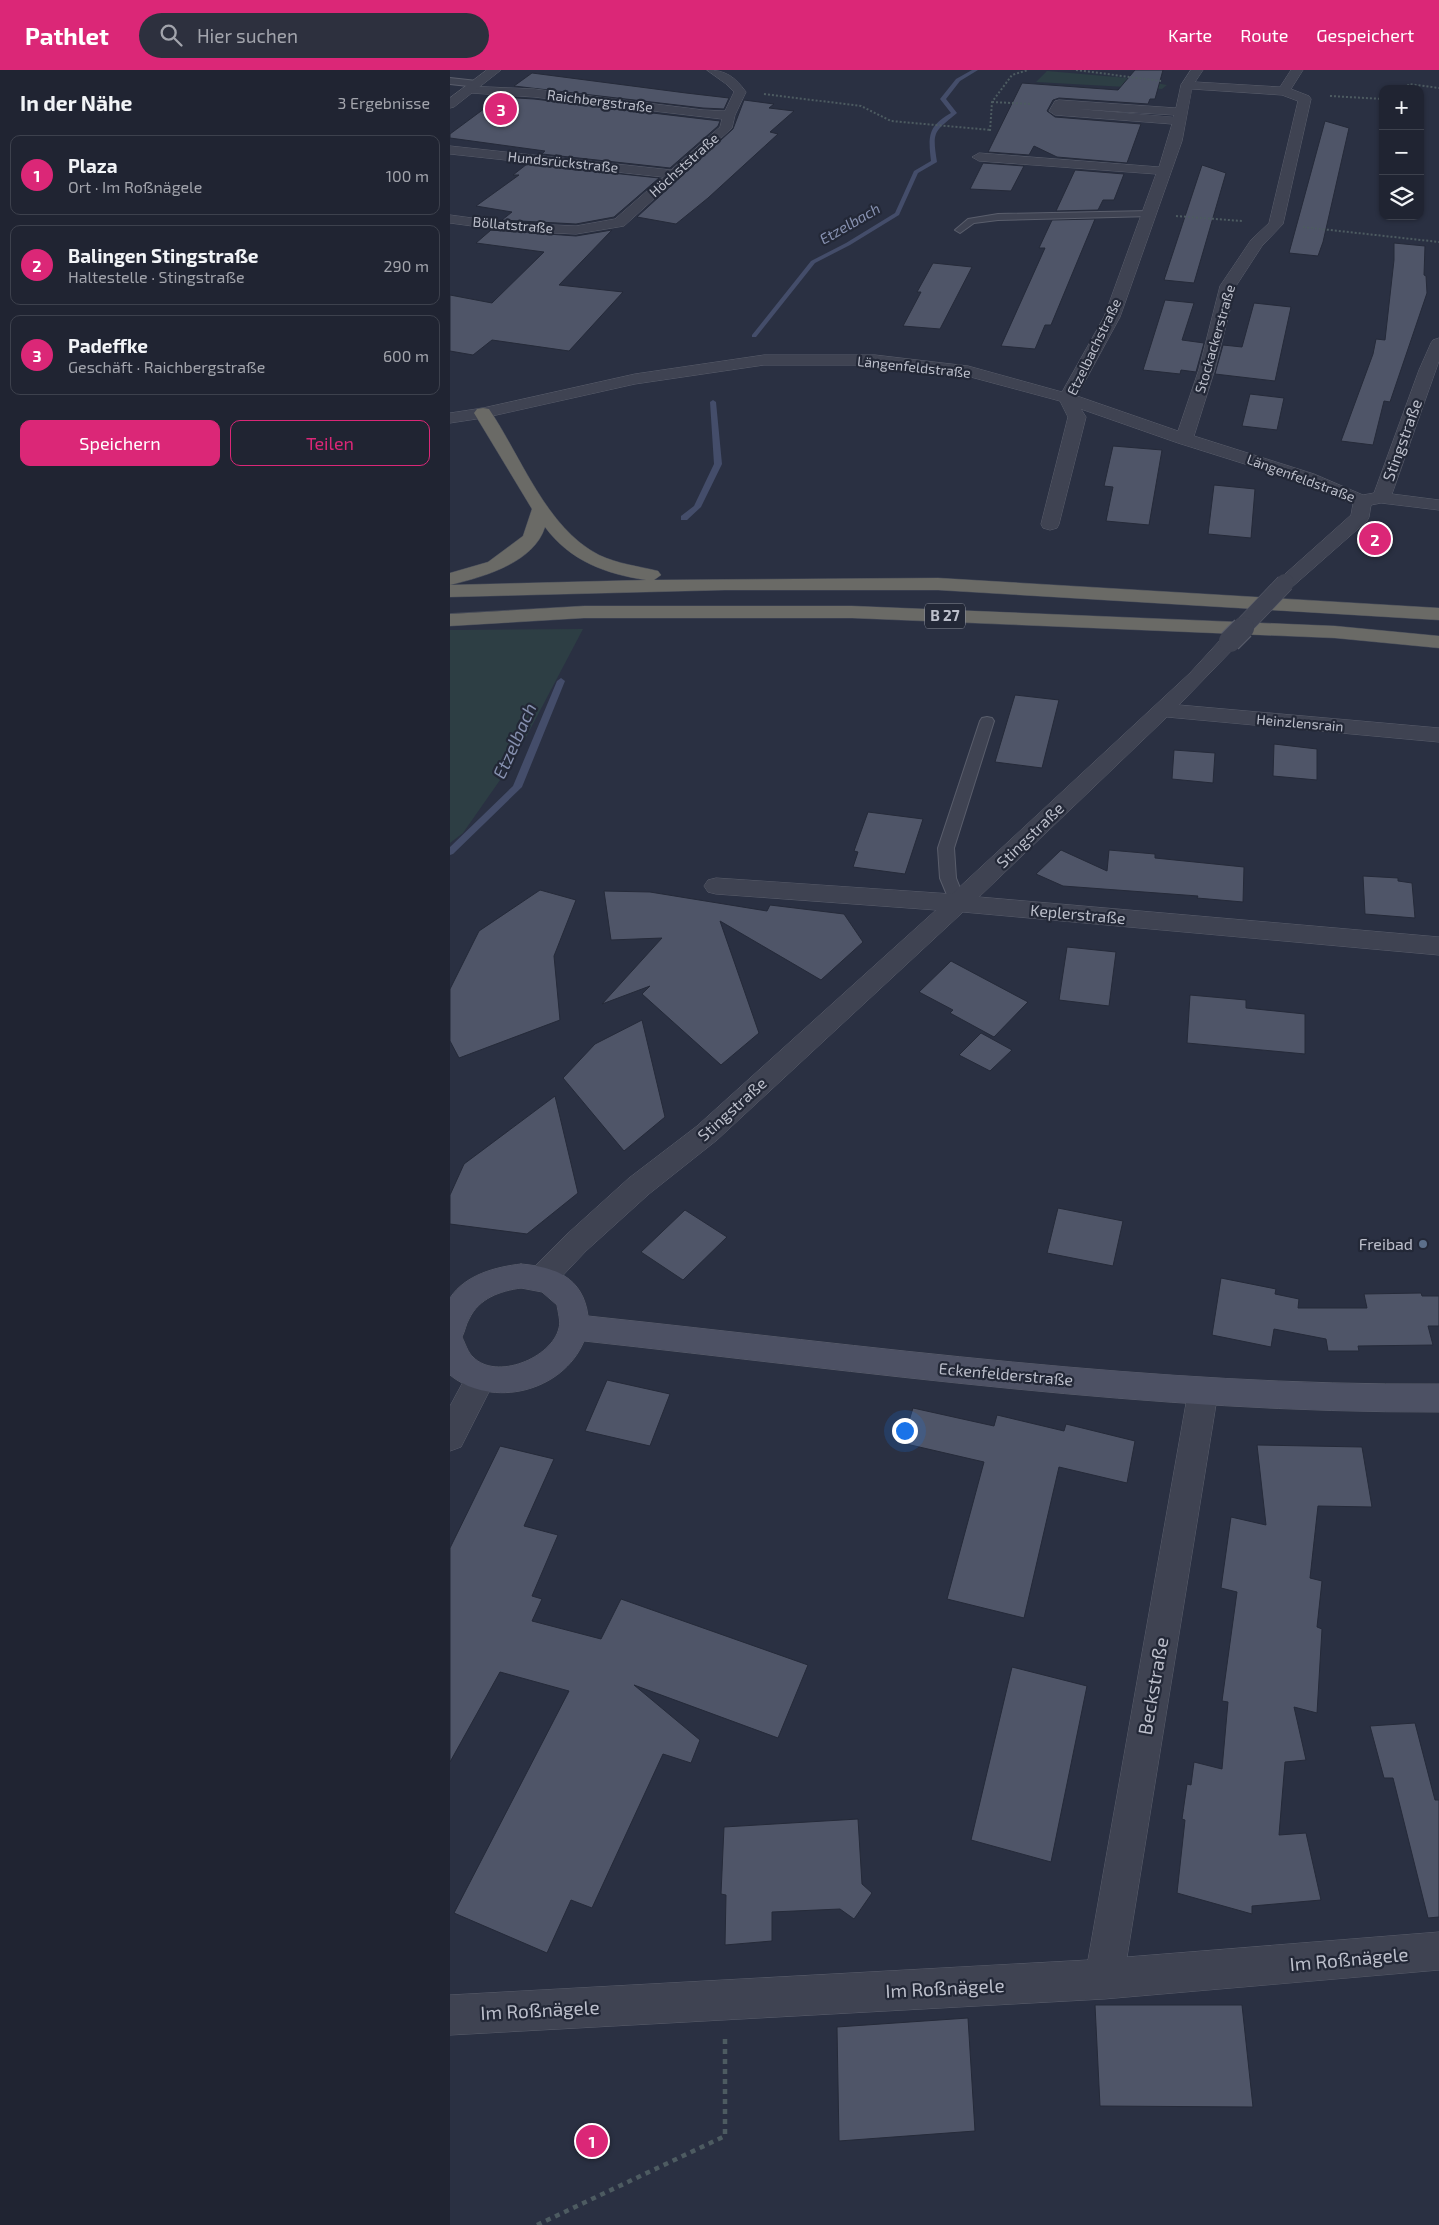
<!DOCTYPE html>
<html lang="de">
<head>
<meta charset="utf-8">
<style>
	body { margin:0; font-family:"Exo 2",sans-serif; background:#2d303e; color:#f1f3f6 }
	.controls { position:absolute; right:15px; top:15px; display:grid; overflow:hidden; border-radius:10px; box-shadow:0 1px 4px #0004 }
	.controls button { width:45px; height:45px; display:grid; place-items:center; padding:0; border:0; border-bottom:1px solid #3d414d; background:#202432; color:#f1f3f6; font:25px sans-serif }
	.you { position:absolute; left:454px; top:1360px; width:18px; height:18px; margin:-12px; border:4px solid #fff; border-radius:50%; background:#1a73e8; box-shadow:0 0 0 8px #1a73e833 }
	.badge { display:grid; place-items:center; width:32px; height:32px; border-radius:50%; background:#db2777; color:#fff; font-size:16px; font-weight:700 }
	.pin { position:absolute; translate:-50% -50%; border:2px solid #fff; box-shadow:0 1px 5px #0006 }
	.list { margin:0; padding:0; list-style:none }
	h2 { display:flex; justify-content:space-between; align-items:center; height:65px; margin:0; padding:0 20px; font-size:21px }
	h2 small { font-size:16px; font-weight:400; color:#a2a4ac }
	.list li { display:grid; grid-template-columns:32px 1fr auto; gap:15px; align-items:center; box-sizing:border-box; height:80px; margin:0 10px 10px; padding:0 10px; border:1px solid #3d414d; border-radius:10px }
	.list b { display:block; font-size:19px; white-space:nowrap }
	.list p { margin:0; font-size:16px; white-space:nowrap; color:#a2a4ac }
	.list em { font-size:16px; font-style:normal; color:#a2a4ac }
	.actions { display:flex; gap:10px; padding:15px 20px }
	.actions a { flex:1; padding:11px 0; border:1px solid #db2777; border-radius:10px; text-align:center; font-size:18px; color:#db2777 }
	.actions .main { background:#db2777; color:#fff }
	.icon { flex:none; width:28px; height:28px; fill:none; stroke:currentColor; stroke-width:2; stroke-linecap:round; stroke-linejoin:round }
	.map { position:relative; flex:none; width:989px; height:2155px; overflow:hidden }
	header { display:flex; align-items:center; gap:30px; box-sizing:border-box; height:70px; padding:0 25px; background:#db2777; color:#fff }
	header strong { font-size:24px }
	nav { display:flex; gap:28px; margin-inline-start:auto; font-size:18px }
	.search { width:350px; height:45px; background:#2d303e; display:flex; align-items:center; gap:12px; box-sizing:border-box; padding:0 18px; border-radius:28px; color:#a2a4ac; font-size:19px }
	main { display:flex }
	aside { flex:1; background:#202432 }
	.map>svg:first-child { display:block }
	.green { fill:#2d3e44 }
	.lines { fill:none; stroke-linecap:round; stroke-linejoin:round }
	.stream { fill:#444d6a; fill-rule:evenodd }
	.building { fill:#4f5568; stroke:#252a39 }
	.service-casing { stroke:#5a5e6c; stroke-width:2 }
	.minor-casing { stroke:#5a5e6c; stroke-width:1 }
	.tertiary-casing { stroke:#5a5e6c; stroke-width:1 }
	.secondary-casing { stroke:#5a5e6c; stroke-width:1 }
	.trunk-casing { stroke:#464b59; stroke-width:1 }
	.path-far1 { stroke:#4d5b61; stroke-width:2; stroke-dasharray:2 2; stroke-linecap:butt }
	.path { stroke:#4d5b61; stroke-width:4.5; stroke-dasharray:5 5; stroke-linecap:butt }
	.service { fill:#3f4352; fill-rule:evenodd }
	.minor { fill:#3f4352; fill-rule:evenodd }
	.tertiary { fill:#3f4352; fill-rule:evenodd }
	.secondary { fill:#4d5164; fill-rule:evenodd }
	.trunk { fill:#6a6a66; fill-rule:evenodd }
	.minor-bridge-far1-casing { stroke:#5a5e6c; stroke-width:19; stroke-linecap:butt }
	.minor-bridge-casing { stroke:#5a5e6c; stroke-width:24; stroke-linecap:butt }
	.minor-bridge-far1 { stroke:#3f4352; stroke-width:18 }
	.minor-bridge { stroke:#3f4352; stroke-width:22 }
	.service-dot { fill:#5c6f8a; stroke:#232837; stroke-width:2 }
	.labels { text-anchor:middle; stroke-width:4.5; stroke-linejoin:round; paint-order:stroke }
	.far-street-label { font-size:14px; fill:#bcbfcb; stroke:#232837 }
	.far-water-label { font-size:15px; font-style:italic; fill:#8690af; stroke:#232837 }
	.shield { fill:#232837; stroke:#8e929f; stroke-width:1 }
	.shield-label { font-size:15px; font-weight:bold; fill:#bcbfcb }
	.street-label { font-size:16px; fill:#bcbfcb; stroke:#232837 }
	.poi-label { font-size:16px; fill:#bcbfcb; stroke:#232837; text-anchor:end }
	.water-label { font-size:18px; font-style:italic; fill:#8690af; stroke:#232837 }
	.near-street-label { font-size:19px; fill:#bcbfcb; stroke:#232837 }
</style>
</head>
<body>
<header>
<strong>Pathlet</strong>
<div class="search"><svg class="icon" aria-label="search" viewBox="0 0 24 24"><circle cx="10" cy="10" r="6"/><path d="M15 15l6 6"/></svg>Hier suchen</div>
<nav><a>Karte</a><a>Route</a><a>Gespeichert</a></nav>
</header>
<main>
<aside>
<h2>In der Nähe<small>3 Ergebnisse</small></h2>
<ul class="list">
<li><span class="badge">1</span><div><b>Plaza</b><p>Ort · Im Roßnägele</p></div><em>100 m</em></li>
<li><span class="badge">2</span><div><b>Balingen Stingstraße</b><p>Haltestelle · Stingstraße</p></div><em>290 m</em></li>
<li><span class="badge">3</span><div><b>Padeffke</b><p>Geschäft · Raichbergstraße</p></div><em>600 m</em></li>
</ul>
<div class="actions"><a class="main">Speichern</a><a>Teilen</a></div>
</aside>
<div class="map">
<svg width="989" height="2155" viewBox="0 0 989 2155">
	<rect width="100%" height="100%" fill="#2a3042"/>
	<path class="green" d="M 597,1 L 678,8 L 717,15 L 712,19 L 586,12 Z
		M 133,559 L 64,690 L 13,763 L 0,773 L 0,560 Z"/>
	<g class="lines">
		<path class="stream" d="M 522,0 L 528,0 L 510,11 L 496,29 L 507,43 C 484,62 482,61 487,92 L 468,103 L 449,145 L 400,175 L 365,193 L 306,267 L 302,267 L 302,265 L 361,191 L 396,173 L 445,143 L 464,101 L 481,91 C 478,66 478,56 501,43 L 490,29 L 506,9 Z
			M 263,330 L 266,332 L 272,394 L 251,437 L 237,450 L 231,450 L 231,446 L 244,436 L 264,394 L 260,332 Z
			M 111,608 L 115,611 L 72,717 L 3,784 L 0,785 L 0,777 L 63,716 L 107,611 Z"/>
	</g>
	<path class="building" d="M 685,0 L 713,0 L 705,29 L 700,29 L 698,34 L 609,28 L 603,30 L 597,41 L 605,47 L 691,54 L 677,93 L 607,87 L 584,76 L 579,85 L 538,82 L 572,13 L 668,20 Z
		M 82,3 L 236,23 L 279,28 L 274,39 L 253,38 L 64,16 Z
		M 50,27 L 84,29 L 270,51 L 268,56 L 220,98 L 92,84 L 95,81 L 0,68 L 0,64 Z
		M 294,30 L 324,34 L 319,38 L 344,41 L 320,62 L 328,64 L 258,128 L 226,154 L 187,147 L 283,59 Z
		M 875,51 L 899,58 L 873,172 L 868,186 L 839,183 Z
		M 533,93 L 574,96 L 561,121 L 520,119 Z
		M 77,94 L 209,108 L 164,147 L 126,154 L 52,150 L 62,142 L 26,136 L 69,105 L 63,105 Z
		M 752,95 L 776,103 L 744,213 L 714,210 Z
		M 625,100 L 674,104 L 664,130 L 653,130 L 648,140 L 606,141 Z
		M 645,149 L 601,255 L 595,255 L 585,279 L 551,276 L 595,178 L 589,178 L 602,150 Z
		M 41,160 L 126,166 L 162,160 L 109,215 L 173,222 L 119,281 L 42,270 L 23,285 L 0,281 L 0,225 L 42,233 L 94,182 L 26,173 Z
		M 944,173 L 975,176 L 974,205 L 976,206 L 977,223 L 940,332 L 934,331 L 923,375 L 891,371 L 923,284 L 926,269 L 935,270 L 944,190 Z
		M 483,193 L 522,197 L 490,259 L 453,256 L 471,222 L 467,222 Z
		M 715,230 L 744,233 L 732,270 L 754,273 L 746,302 L 731,300 L 730,304 L 693,300 Z
		M 804,233 L 841,237 L 825,311 L 765,304 L 773,275 L 792,277 Z
		M 800,324 L 834,328 L 827,360 L 792,356 Z
		M 663,376 L 712,380 L 699,455 L 656,451 L 663,417 L 654,416 Z
		M 764,415 L 805,419 L 801,468 L 758,464 Z
		M 565,625 L 609,630 L 592,698 L 545,692 Z
		M 824,674 L 867,679 L 867,710 L 823,706 Z
		M 724,680 L 765,683 L 763,713 L 722,709 Z
		M 418,742 L 473,749 L 455,804 L 403,797 L 408,782 L 404,781 Z
		M 611,780 L 657,801 L 659,780 L 705,784 L 705,788 L 794,797 L 793,832 L 747,828 L 748,826 L 613,816 L 586,804 Z
		M 913,806 L 948,808 L 948,811 L 962,813 L 965,848 L 915,844 Z
		M 90,820 L 126,830 L 104,886 L 110,950 L 9,988 L 0,971 L 0,919 L 29,861 Z
		M 154,821 L 200,822 L 317,841 L 320,835 L 394,844 L 413,872 L 371,910 L 270,851 L 309,963 L 271,995 L 192,924 L 200,916 L 152,934 L 212,868 L 161,870 Z
		M 617,877 L 666,882 L 659,936 L 609,930 Z
		M 501,891 L 578,932 L 544,967 L 500,943 L 503,940 L 469,922 Z
		M 740,925 L 796,930 L 796,938 L 855,944 L 855,984 L 737,973 Z
		M 192,950 L 215,1047 L 174,1081 L 113,1008 L 145,974 Z
		M 531,963 L 562,980 L 540,1001 L 509,985 Z
		M 105,1026 L 128,1123 L 77,1164 L 0,1154 L 0,1125 L 14,1094 Z
		M 608,1138 L 673,1151 L 663,1196 L 597,1183 Z
		M 235,1140 L 277,1167 L 233,1210 L 191,1182 Z
		M 771,1208 L 826,1219 L 825,1224 L 849,1229 L 848,1238 L 917,1238 L 914,1224 L 971,1223 L 972,1226 L 989,1226 L 989,1256 L 978,1256 L 983,1275 L 908,1276 L 909,1281 L 878,1281 L 876,1269 L 824,1259 L 821,1277 L 762,1265 Z
		M 157,1310 L 220,1324 L 200,1376 L 135,1361 Z
		M 463,1338 L 544,1356 L 547,1345 L 614,1361 L 616,1354 L 685,1371 L 677,1413 L 609,1397 L 574,1548 L 497,1529 L 534,1392 L 452,1373 Z
		M 807,1375 L 912,1377 L 922,1437 L 868,1436 L 860,1508 L 872,1511 L 867,1557 L 872,1559 L 867,1643 L 844,1637 L 856,1690 L 835,1692 L 829,1765 L 856,1763 L 871,1830 L 802,1836 L 802,1844 L 727,1823 L 735,1750 L 732,1749 L 737,1714 L 741,1715 L 744,1692 L 772,1699 L 778,1632 L 772,1631 L 787,1522 L 771,1518 L 781,1447 L 816,1455 Z
		M 50,1376 L 104,1389 L 74,1456 L 108,1465 L 82,1526 L 92,1529 L 82,1551 L 151,1569 L 171,1529 L 358,1595 L 328,1668 L 184,1615 L 250,1670 L 241,1693 L 213,1684 L 142,1838 L 121,1830 L 97,1883 L 4,1843 L 119,1621 L 50,1602 L 0,1692 L 0,1478 Z
		M 562,1597 L 637,1616 L 601,1792 L 521,1770 Z
		M 965,1653 L 985,1730 L 989,1730 L 989,1847 L 978,1848 L 943,1708 L 934,1708 L 920,1656 Z
		M 408,1749 L 412,1814 L 422,1823 L 404,1849 L 390,1839 L 322,1842 L 322,1871 L 275,1875 L 276,1825 L 271,1824 L 274,1757 Z
		M 645,1935 L 792,1935 L 803,2037 L 650,2036 Z
		M 518,1948 L 525,2061 L 389,2071 L 387,1957 Z"/>
	<g class="lines">
		<g class="service-casing">
			<path id="service" d="M 0,8 L 27,11 L 31,14 L 27,17 L 0,14 Z
				M 699,141 L 702,142 L 702,146 L 548,150 L 524,153 L 510,163 L 505,160 L 518,149 L 548,144 Z
				M 537,647 L 542,648 L 544,651 L 504,778 L 506,808 L 516,833 L 514,837 L 508,839 L 502,837 L 490,808 L 488,778 L 530,651 L 532,648 Z"/>
		</g>
		<g class="minor-casing">
			<path id="minor" d="M 257,0 C 276,0 285,7 296,22 L 285,45 L 282,58 L 174,156 L 126,164 L 59,161 L 0,153 L 0,145 L 59,153 L 126,156 L 165,149 L 213,107 L 0,84 L 0,76 L 221,100 L 270,57 L 272,49 L 84,27 L 20,23 L 14,19 L 16,16 L 84,19 L 253,40 L 275,41 L 284,22 L 276,14 Z
				M 741,0 L 753,0 L 745,12 L 830,17 L 841,0 L 853,0 L 841,19 L 859,26 L 861,29 L 833,154 L 812,176 L 786,216 L 765,299 L 744,366 L 864,404 L 913,425 L 924,423 L 969,300 L 981,273 L 983,270 L 989,268 L 989,291 L 942,424 L 989,430 L 989,440 L 931,433 L 921,435 L 919,447 L 917,451 L 842,517 L 835,519 L 828,517 L 825,513 L 901,445 L 903,434 L 852,412 L 728,373 L 631,339 L 636,347 L 609,454 L 607,458 L 600,460 L 593,458 L 591,454 L 618,347 L 610,331 L 517,306 L 425,295 L 314,295 L 185,314 L 33,348 L 0,353 L 0,343 L 33,338 L 185,304 L 314,285 L 425,285 L 518,296 L 612,322 L 654,247 L 706,104 L 529,91 L 522,87 L 529,83 L 709,97 L 722,54 L 605,45 L 599,41 L 605,31 L 609,30 L 726,38 L 731,15 ZM 742,19 L 832,25 L 848,31 L 819,153 L 801,170 L 770,216 L 749,299 L 728,361 L 627,326 L 670,247 L 732,71 ZM 627,39 L 724,45 L 724,47 Z
				M 780,565 L 787,567 L 790,571 L 787,575 L 729,635 L 989,658 L 989,672 L 717,647 L 529,827 L 989,867 L 989,885 L 513,842 L 267,1070 L 199,1124 L 136,1181 L 102,1217 L 92,1220 L 82,1217 L 77,1208 L 82,1199 L 116,1165 L 179,1108 L 247,1056 L 486,840 L 266,824 L 258,822 L 254,816 L 258,810 L 266,808 L 502,824 L 740,603 L 773,567 Z
				M 31,1295 L 42,1299 L 46,1308 L 11,1377 L 0,1381 L 0,1336 L 20,1299 Z
				M 753,1308 L 764,1312 L 768,1322 L 677,1887 L 989,1862 L 989,1900 L 654,1929 L 0,1965 L 0,1925 L 638,1890 L 738,1322 L 742,1312 Z"/>
		</g>
		<g class="tertiary-casing">
			<path id="tertiary" d="M 37,0 L 51,0 L 4,37 L 0,38 L 0,28 Z"/>
		</g>
		<g class="secondary-casing">
			<path id="secondary" d="M 71,1194 C 105,1197 133,1207 138,1246 C 421,1276 704,1316 989,1314 L 989,1342 C 703,1343 418,1302 134,1271 C 113,1322 42,1339 0,1305 L 0,1228 C 15,1205 45,1197 71,1194 ZM 71,1218 L 92,1222 L 107,1235 C 108,1242 111,1252 109,1258 C 102,1288 46,1311 23,1287 C 18,1283 15,1273 12,1267 C 15,1261 16,1254 19,1249 C 29,1228 50,1221 71,1218 Z"/>
		</g>
		<g class="trunk-casing">
			<path id="trunk" d="M 33,338 L 39,339 C 71,386 96,458 149,485 C 168,494 188,496 208,501 L 211,505 L 204,510 L 488,508 L 989,538 L 989,550 L 488,520 L 275,520 L 0,527 L 0,515 L 196,510 C 156,504 120,491 95,457 C 84,493 33,507 0,515 L 0,503 L 38,492 L 73,466 L 82,439 L 24,343 L 27,339 Z
				M 134,536 L 402,536 L 885,556 L 989,566 L 989,578 L 885,568 L 402,548 L 134,548 L 0,556 L 0,544 Z"/>
		</g>
		<path class="path-far1" d="M 626,0 L 711,11
			M 955,19 L 959,14 L 989,18
			M 314,24 L 411,36 L 441,51 L 541,60
			M 880,26 L 933,29
			M 542,32 L 581,34
			M 540,61 L 542,32 L 562,5 L 578,0
			M 726,146 L 792,151
			M 853,157 L 989,172"/>
		<path class="path" d="M 87,2155 L 275,2066 L 275,1969"/>
		<use href="#service" class="service"/>
		<use href="#minor" class="minor"/>
		<use href="#tertiary" class="tertiary"/>
		<use href="#secondary" class="secondary"/>
		<use href="#trunk" class="trunk"/>
		<g class="minor-bridge-far1-casing">
			<path id="minor-bridge-far1" d="M 791,559 L 835,513"/>
		</g>
		<g class="minor-bridge-casing">
			<path id="minor-bridge" d="M 780,571 L 793,558"/>
		</g>
		<use href="#minor-bridge-far1" class="minor-bridge-far1"/>
		<use href="#minor-bridge" class="minor-bridge"/>
	</g>
	<circle class="service-dot" cx="973" cy="1174" r="5"/>
	<g class="labels">
		<g class="far-street-label">
			<text transform="translate(150 31) rotate(7)" y="5">Raichbergstraße</text>
			<text transform="translate(113 92) rotate(6)" y="5">Hundsrückstraße</text>
			<text transform="translate(234 95) rotate(-42)" y="5">Höchststraße</text>
			<text transform="translate(63 155) rotate(5)" y="5">Böllatstraße</text>
			<text transform="translate(765 269) rotate(-74)" y="5">Stockackerstraße</text>
			<text transform="translate(644 277) rotate(-64)" y="5">Etzelbachstraße</text>
			<text transform="translate(464 297) rotate(6)" y="5">Längenfeldstraße</text>
			<text transform="translate(851 408) rotate(20)" y="5">Längenfeldstraße</text>
			<text transform="translate(850 653) rotate(5)" y="5">Heinzlensrain</text>
		</g>
		<g class="far-water-label">
			<text transform="translate(400 154) rotate(-30)" y="5">Etzelbach</text>
		</g>
		<rect class="shield" x="475" y="533.5" width="40" height="25" rx="4"/>
		<g class="shield-label">
			<text x="495" y="551">B 27</text>
		</g>
		<g class="street-label">
			<text transform="translate(952 370) rotate(-70)" y="6">Stingstraße</text>
			<text transform="translate(580 765) rotate(-44)" y="6">Stingstraße</text>
			<text transform="translate(628 844) rotate(5)" y="6">Keplerstraße</text>
			<text transform="translate(282 1039) rotate(-42)" y="6">Stingstraße</text>
			<text transform="translate(556 1304) rotate(5)" y="6">Eckenfelderstraße</text>
		</g>
		<g class="poi-label">
			<text x="963" y="1180">Freibad</text>
		</g>
		<g class="water-label">
			<text transform="translate(65 671) rotate(-66)" y="6">Etzelbach</text>
		</g>
		<g class="near-street-label">
			<text transform="translate(703 1616) rotate(-80)" y="7">Beckstraße</text>
			<text transform="translate(899 1889) rotate(-5)" y="7">Im Roßnägele</text>
			<text transform="translate(495 1918) rotate(-3)" y="7">Im Roßnägele</text>
			<text transform="translate(90 1940) rotate(-3)" y="7">Im Roßnägele</text>
		</g>
	</g>
</svg>
<div class="controls">
<button>+</button>
<button>−</button>
<button><svg class="icon" aria-label="layers" viewBox="0 0 24 24"><path d="M12 4l9 5-9 5-9-5zM3 14l9 5 9-5"/></svg></button>
</div>
<div class="you"></div>
<div class="pin badge" style="left:142px;top:2071px">1</div>
<div class="pin badge" style="left:925px;top:469px">2</div>
<div class="pin badge" style="left:51px;top:39px">3</div>
</div>
</main>
</body>
</html>
